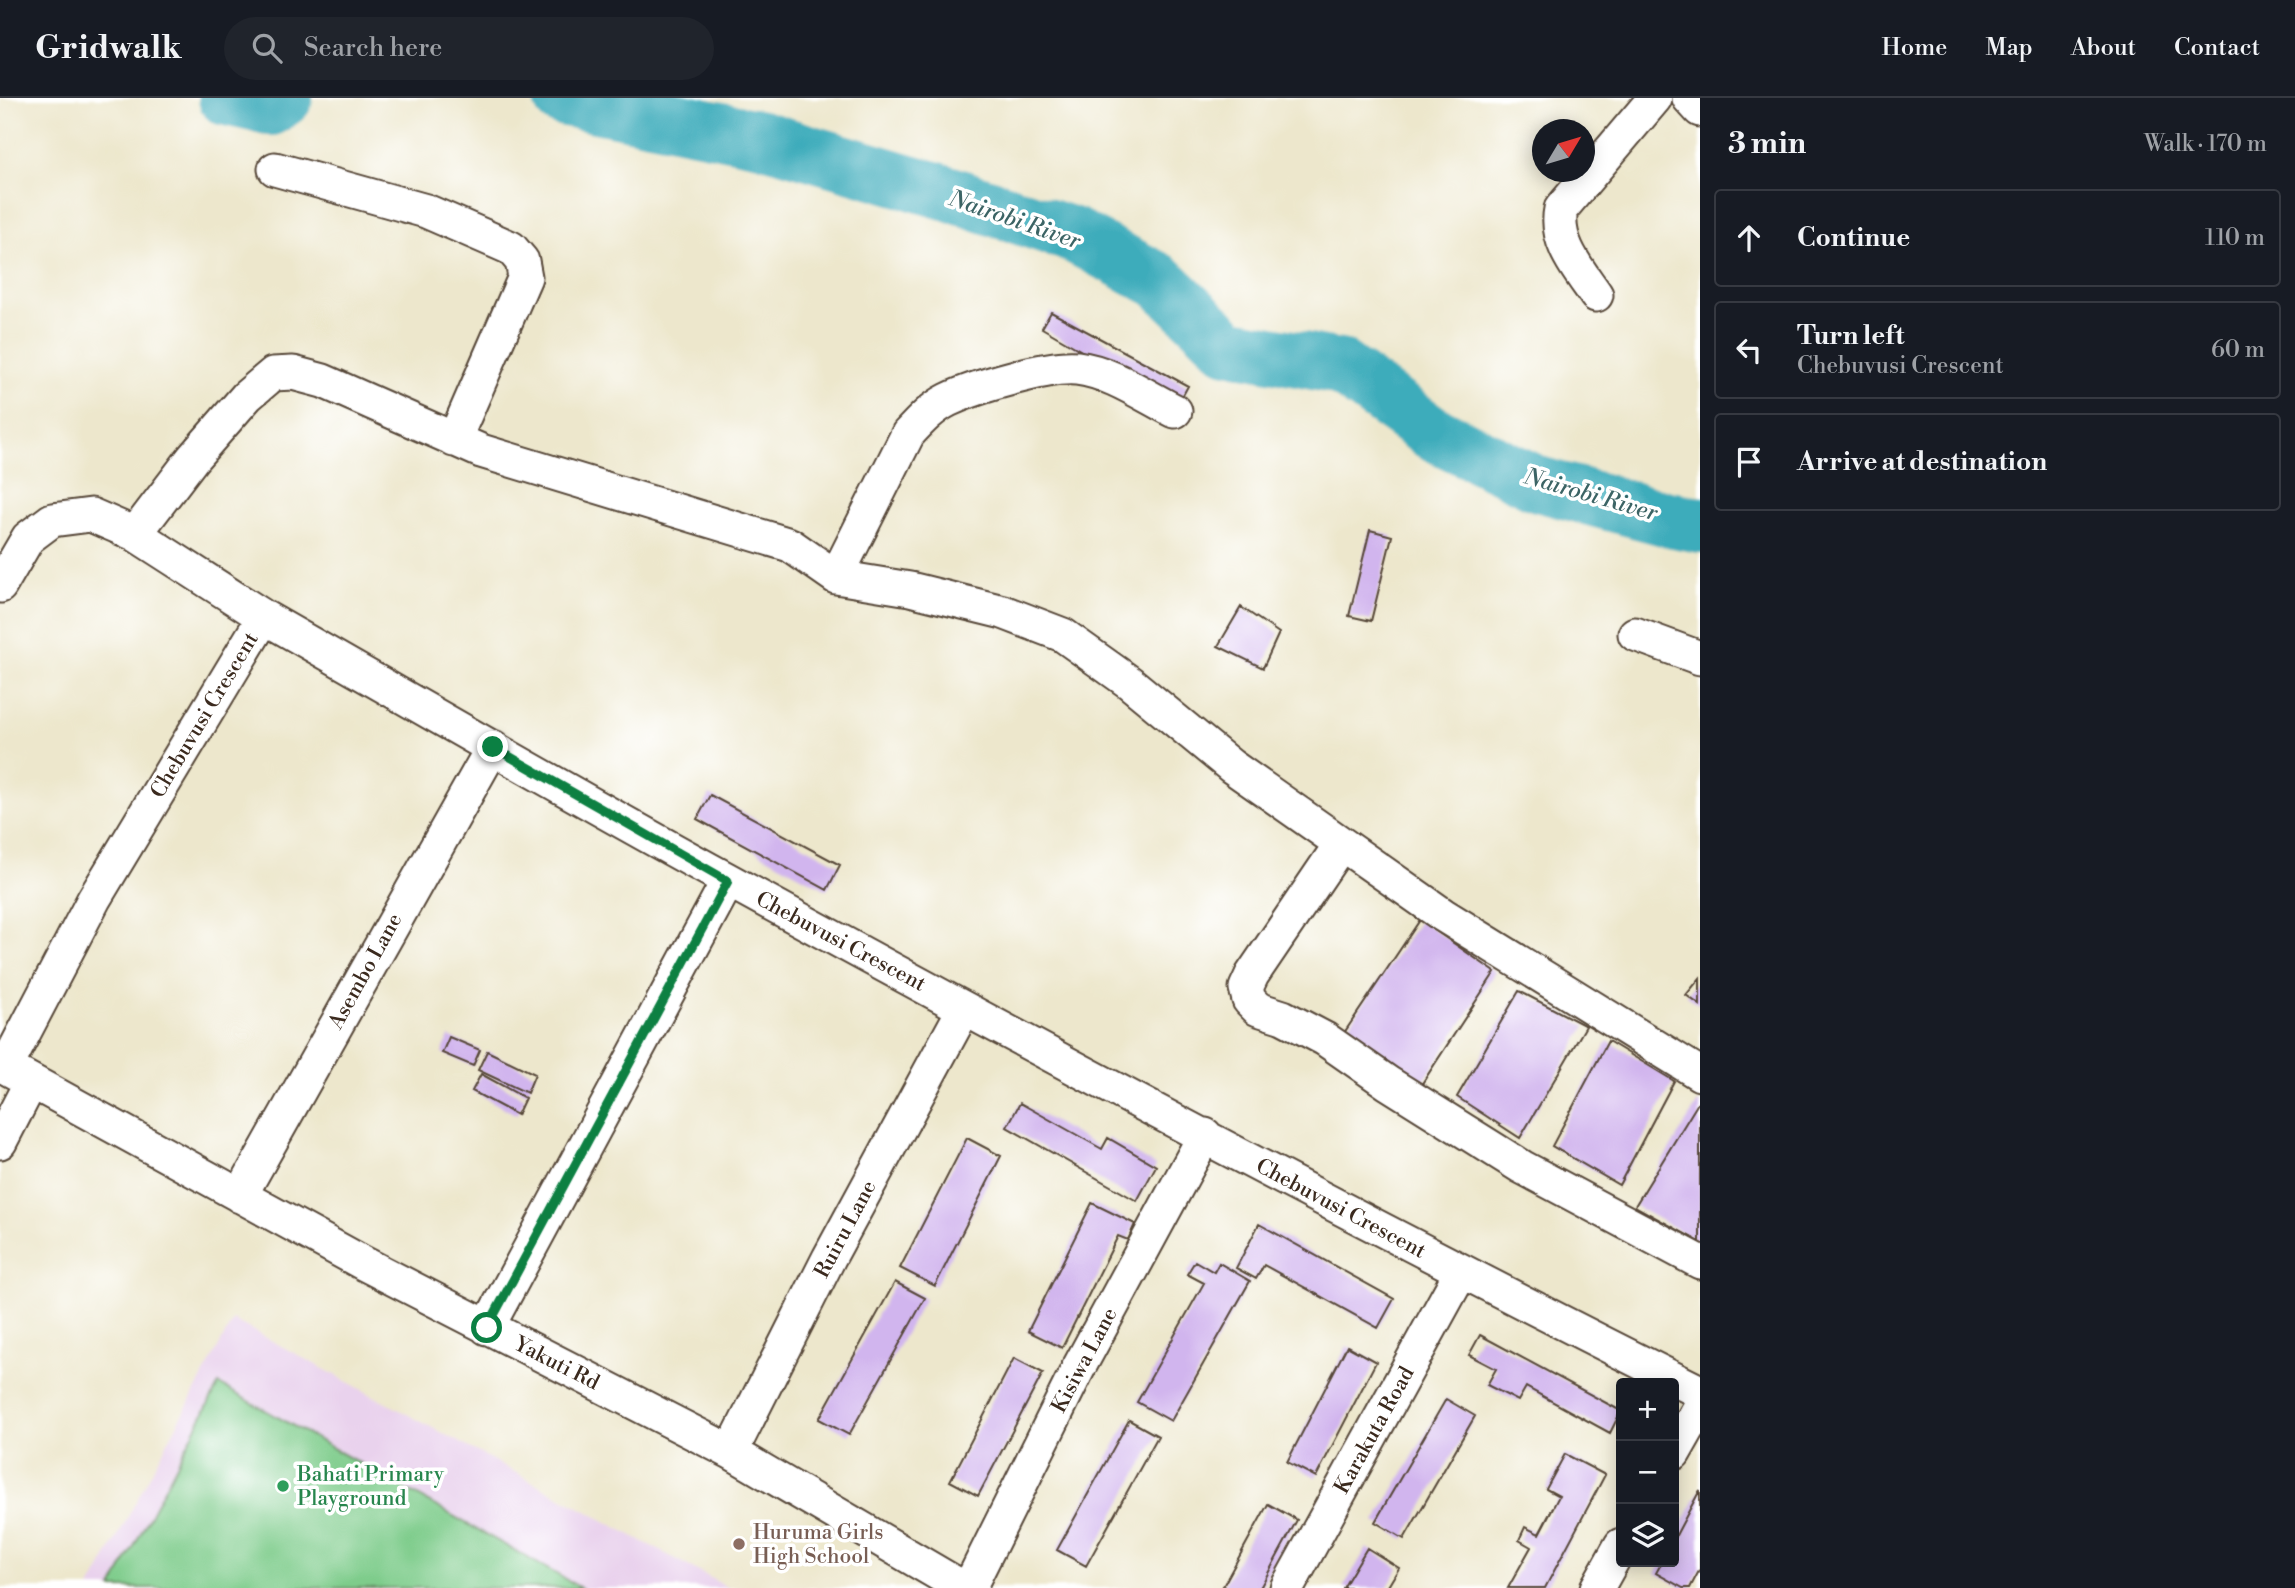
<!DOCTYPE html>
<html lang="en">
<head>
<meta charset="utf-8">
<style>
	body { margin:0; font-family:"Libre Bodoni",serif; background:#20242c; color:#f1f3f6 }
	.controls { position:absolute; right:21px; bottom:21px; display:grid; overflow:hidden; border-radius:7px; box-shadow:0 4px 18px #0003 }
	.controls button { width:63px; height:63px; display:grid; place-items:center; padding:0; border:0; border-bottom:2px solid #363941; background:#171b24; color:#f1f3f6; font:35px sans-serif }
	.compass { position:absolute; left:1532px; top:21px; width:63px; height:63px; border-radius:50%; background:#171b24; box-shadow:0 4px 18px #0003; rotate:52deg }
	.stop { position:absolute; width:21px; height:21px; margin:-16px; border:5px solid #0b8043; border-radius:50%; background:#fff }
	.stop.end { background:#0b8043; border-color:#fff; box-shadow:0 2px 7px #0008 }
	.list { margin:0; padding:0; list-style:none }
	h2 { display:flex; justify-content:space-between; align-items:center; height:91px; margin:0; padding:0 28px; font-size:30px }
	h2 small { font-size:23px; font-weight:400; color:#9ea1a6 }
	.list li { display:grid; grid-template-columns:46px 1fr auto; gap:21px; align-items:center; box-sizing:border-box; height:98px; margin:0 14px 14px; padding:0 14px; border:2px solid #363941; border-radius:7px }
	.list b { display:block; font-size:26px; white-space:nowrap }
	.list p { margin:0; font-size:23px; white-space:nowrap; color:#9ea1a6 }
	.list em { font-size:23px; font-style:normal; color:#9ea1a6 }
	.icon { flex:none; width:38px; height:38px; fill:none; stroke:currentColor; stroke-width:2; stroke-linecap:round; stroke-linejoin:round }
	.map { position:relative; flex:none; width:1700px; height:1490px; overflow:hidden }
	header { display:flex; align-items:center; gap:42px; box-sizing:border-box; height:98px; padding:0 35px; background:#171b24; border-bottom:2px solid #363941 }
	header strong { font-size:33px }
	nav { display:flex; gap:38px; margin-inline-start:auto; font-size:24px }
	.search { width:490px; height:63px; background:#20242c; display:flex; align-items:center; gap:18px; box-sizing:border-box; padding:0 24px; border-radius:38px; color:#9ea1a6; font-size:26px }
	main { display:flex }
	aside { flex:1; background:#171b24 }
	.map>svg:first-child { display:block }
	.built { fill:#e9d2ed }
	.green { fill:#7ecc8b; stroke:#5c7b54; stroke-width:2 }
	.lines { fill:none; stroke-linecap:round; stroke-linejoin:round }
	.river { stroke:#3eacbb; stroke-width:56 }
	.building { fill:#d1b5ee }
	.minor-casing { stroke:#564638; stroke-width:37 }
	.minor { stroke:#fff; stroke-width:33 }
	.route { stroke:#0b8043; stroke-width:9 }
	.leisure-dot { fill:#2e9e5b; stroke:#fff; stroke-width:2.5 }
	.education-dot { fill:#8d6e63; stroke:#fff; stroke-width:2.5 }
	.labels { text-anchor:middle; stroke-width:7; stroke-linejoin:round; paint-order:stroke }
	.street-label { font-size:21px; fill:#3b2a1e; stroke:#fff }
	.leisure-label { font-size:21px; fill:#27864d; stroke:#fff; text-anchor:start }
	.education-label { font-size:21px; fill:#785e54; stroke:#fff; text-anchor:start }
	.water-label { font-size:23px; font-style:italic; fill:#3c6465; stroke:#fff }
</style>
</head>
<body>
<header>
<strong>Gridwalk</strong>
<div class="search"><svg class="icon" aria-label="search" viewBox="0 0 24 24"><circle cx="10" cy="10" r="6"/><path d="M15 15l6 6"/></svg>Search here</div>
<nav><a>Home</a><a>Map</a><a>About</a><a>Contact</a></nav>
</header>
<main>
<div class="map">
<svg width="1700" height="1490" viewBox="0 0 1700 1490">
	<rect width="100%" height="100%" fill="#fff"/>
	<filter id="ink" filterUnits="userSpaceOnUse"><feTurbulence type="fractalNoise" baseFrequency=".0143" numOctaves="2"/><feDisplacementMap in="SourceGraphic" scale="14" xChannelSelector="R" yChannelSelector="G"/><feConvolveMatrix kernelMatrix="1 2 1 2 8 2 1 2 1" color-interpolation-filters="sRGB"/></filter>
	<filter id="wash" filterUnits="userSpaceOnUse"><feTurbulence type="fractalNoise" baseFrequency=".00686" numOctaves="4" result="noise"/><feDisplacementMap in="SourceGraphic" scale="28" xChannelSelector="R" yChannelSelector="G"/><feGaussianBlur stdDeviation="1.57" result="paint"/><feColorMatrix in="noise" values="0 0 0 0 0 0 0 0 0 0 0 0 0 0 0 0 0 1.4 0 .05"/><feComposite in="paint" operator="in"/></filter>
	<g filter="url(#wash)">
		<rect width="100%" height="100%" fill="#ede7cc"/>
		<path class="built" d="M 233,1222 L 729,1490 L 90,1490 Z"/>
		<path class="green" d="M 219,1286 L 581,1490 L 112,1490 Z"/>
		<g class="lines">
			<path class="river" d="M 226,0 L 271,10 L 285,0
				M 561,0 L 761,40 L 951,96 L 1073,137 L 1160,183 L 1228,248 L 1340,269 L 1431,334 L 1538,386 L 1668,421 L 1700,427"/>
		</g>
		<g id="blocks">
			<path class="building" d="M 1051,214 L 1188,288 L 1177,308 L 1042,230 Z
				M 1370,432 L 1392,438 L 1371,523 L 1349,518 Z
				M 1241,509 L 1279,535 L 1263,570 L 1218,548 Z
				M 710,697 L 840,767 L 827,792 L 697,721 Z
				M 1420,822 L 1495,874 L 1421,987 L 1344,935 Z
				M 1700,880 L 1700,907 L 1686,897 Z
				M 1519,893 L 1586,928 L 1520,1040 L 1457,999 Z
				M 449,939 L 480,952 L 473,968 L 442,955 Z
				M 1608,943 L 1674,983 L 1619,1087 L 1552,1048 Z
				M 487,953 L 535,976 L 527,995 L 478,972 Z
				M 481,976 L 525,1000 L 517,1017 L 472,993 Z
				M 1020,1005 L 1102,1051 L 1108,1040 L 1156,1068 L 1137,1103 L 1007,1029 Z
				M 1698,1005 L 1700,1006 L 1700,1144 L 1635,1108 Z
				M 967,1040 L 1001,1058 L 935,1188 L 900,1170 Z
				M 1092,1105 L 1135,1126 L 1128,1142 L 1118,1138 L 1062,1250 L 1028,1233 Z
				M 1259,1126 L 1394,1201 L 1378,1230 L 1264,1167 L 1256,1181 L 1236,1170 Z
				M 1195,1163 L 1214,1174 L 1219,1165 L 1250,1183 L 1171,1323 L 1137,1304 L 1204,1185 L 1187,1176 Z
				M 895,1184 L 925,1200 L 849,1337 L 819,1321 Z
				M 1480,1237 L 1621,1313 L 1610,1335 L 1526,1289 L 1518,1303 L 1487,1287 L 1496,1271 L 1469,1257 Z
				M 1347,1248 L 1376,1264 L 1316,1379 L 1287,1364 Z
				M 1014,1260 L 1043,1275 L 978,1398 L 950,1383 Z
				M 1446,1301 L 1475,1318 L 1404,1441 L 1375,1424 Z
				M 1129,1322 L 1158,1338 L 1086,1468 L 1057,1452 Z
				M 1565,1356 L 1605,1377 L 1545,1490 L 1508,1490 L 1531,1449 L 1519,1442 L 1525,1429 L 1539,1436 L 1559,1398 L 1546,1391 Z
				M 1700,1392 L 1700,1471 L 1690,1490 L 1683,1490 L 1656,1475 L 1662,1464 L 1674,1464 L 1674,1441 Z
				M 1268,1406 L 1297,1422 L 1260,1490 L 1222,1490 Z
				M 1367,1450 L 1399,1470 L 1387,1490 L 1343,1490 Z"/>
		</g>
	</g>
	<g filter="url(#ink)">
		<use href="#blocks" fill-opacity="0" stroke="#564638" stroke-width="2"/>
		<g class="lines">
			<g class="minor-casing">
				<path id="minor" d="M 1689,0 L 1700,12
					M 275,71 L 426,113 L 511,150 L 522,163 L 525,179 L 454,342
					M 1596,197 C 1579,172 1554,144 1561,111 L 1655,0
					M 135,436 L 193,360 L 247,298 L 273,276 L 293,275 L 323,283 L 481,353 L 790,447 L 836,479 L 910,491 L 1003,514 L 1063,537 L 1129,584 L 1231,668 L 1443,817 L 1700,976
					M 836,479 L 908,336 C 920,323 932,310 948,302 C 975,289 1049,267 1077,270 C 1111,274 1145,298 1175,313
					M 0,488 L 28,440 L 52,422 L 91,417 L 135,436 L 264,519
					M 1635,536 L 1700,560
					M 1341,746 L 1252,877 L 1246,890 L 1249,902 L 1258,911 L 1283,919 L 1325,941 L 1388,985 L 1522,1069 L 1700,1164
					M 0,966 L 363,1165 L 731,1354 L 963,1490
					M 6,969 L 94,801 L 264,519 C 418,607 572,697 728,782 C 1049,958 1373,1130 1700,1294
					M 0,1044 L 31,984
					M 240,1098 L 493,649
					M 487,1230 L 728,783
					M 731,1354 L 829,1160 L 964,911
					M 1674,1355 L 1700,1309
					M 969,1490 L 1078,1271 L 1205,1037
					M 1287,1490 L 1461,1174
					M 1597,1490 L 1621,1447"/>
			</g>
			<use href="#minor" class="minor"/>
		</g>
	</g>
	<g class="lines" filter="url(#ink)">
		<path class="route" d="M 487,1230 L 728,783 L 493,649"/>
	</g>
	<circle class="leisure-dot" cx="283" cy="1388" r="7"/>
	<circle class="education-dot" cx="739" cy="1446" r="7"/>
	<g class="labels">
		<g class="street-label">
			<text transform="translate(204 617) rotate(-59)" y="7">Chebuvusi Crescent</text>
			<text transform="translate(841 843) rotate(28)" y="7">Chebuvusi Crescent</text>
			<text transform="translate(365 873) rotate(-61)" y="7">Asembo Lane</text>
			<text transform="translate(1341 1110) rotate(28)" y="7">Chebuvusi Crescent</text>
			<text transform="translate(845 1131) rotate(-62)" y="7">Ruiru Lane</text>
			<text transform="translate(1084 1262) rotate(-62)" y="7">Kisiwa Lane</text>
			<text transform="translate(557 1265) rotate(27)" y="7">Yakuti Rd</text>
			<text transform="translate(1374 1332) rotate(-61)" y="7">Karakuta Road</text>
		</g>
		<g class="leisure-label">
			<text x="297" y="1383">Bahati Primary<tspan x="297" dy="24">Playground</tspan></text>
		</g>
		<g class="education-label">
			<text x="753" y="1441">Huruma Girls<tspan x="753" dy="24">High School</tspan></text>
		</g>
		<g class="water-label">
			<text transform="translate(1015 121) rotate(19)" y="8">Nairobi River</text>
			<text transform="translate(1591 396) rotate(16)" y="8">Nairobi River</text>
		</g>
	</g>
</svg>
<div class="controls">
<button>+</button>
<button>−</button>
<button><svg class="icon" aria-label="layers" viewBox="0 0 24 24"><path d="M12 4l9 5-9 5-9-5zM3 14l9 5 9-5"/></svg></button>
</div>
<svg class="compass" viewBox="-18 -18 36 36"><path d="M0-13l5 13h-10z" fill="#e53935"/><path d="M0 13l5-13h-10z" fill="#9ea1a6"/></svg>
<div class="stop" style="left:487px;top:1230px"></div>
<div class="stop end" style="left:493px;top:649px"></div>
</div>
<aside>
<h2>3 min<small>Walk · 170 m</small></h2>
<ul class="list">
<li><svg class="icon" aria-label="ahead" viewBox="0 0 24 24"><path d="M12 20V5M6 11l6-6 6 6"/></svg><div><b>Continue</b></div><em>110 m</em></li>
<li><svg class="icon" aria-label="left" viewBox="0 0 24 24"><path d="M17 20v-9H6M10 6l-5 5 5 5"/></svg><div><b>Turn left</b><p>Chebuvusi Crescent</p></div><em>60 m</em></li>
<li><svg class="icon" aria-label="arrive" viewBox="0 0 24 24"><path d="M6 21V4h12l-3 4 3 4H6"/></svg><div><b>Arrive at destination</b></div></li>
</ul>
</aside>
</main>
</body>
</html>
